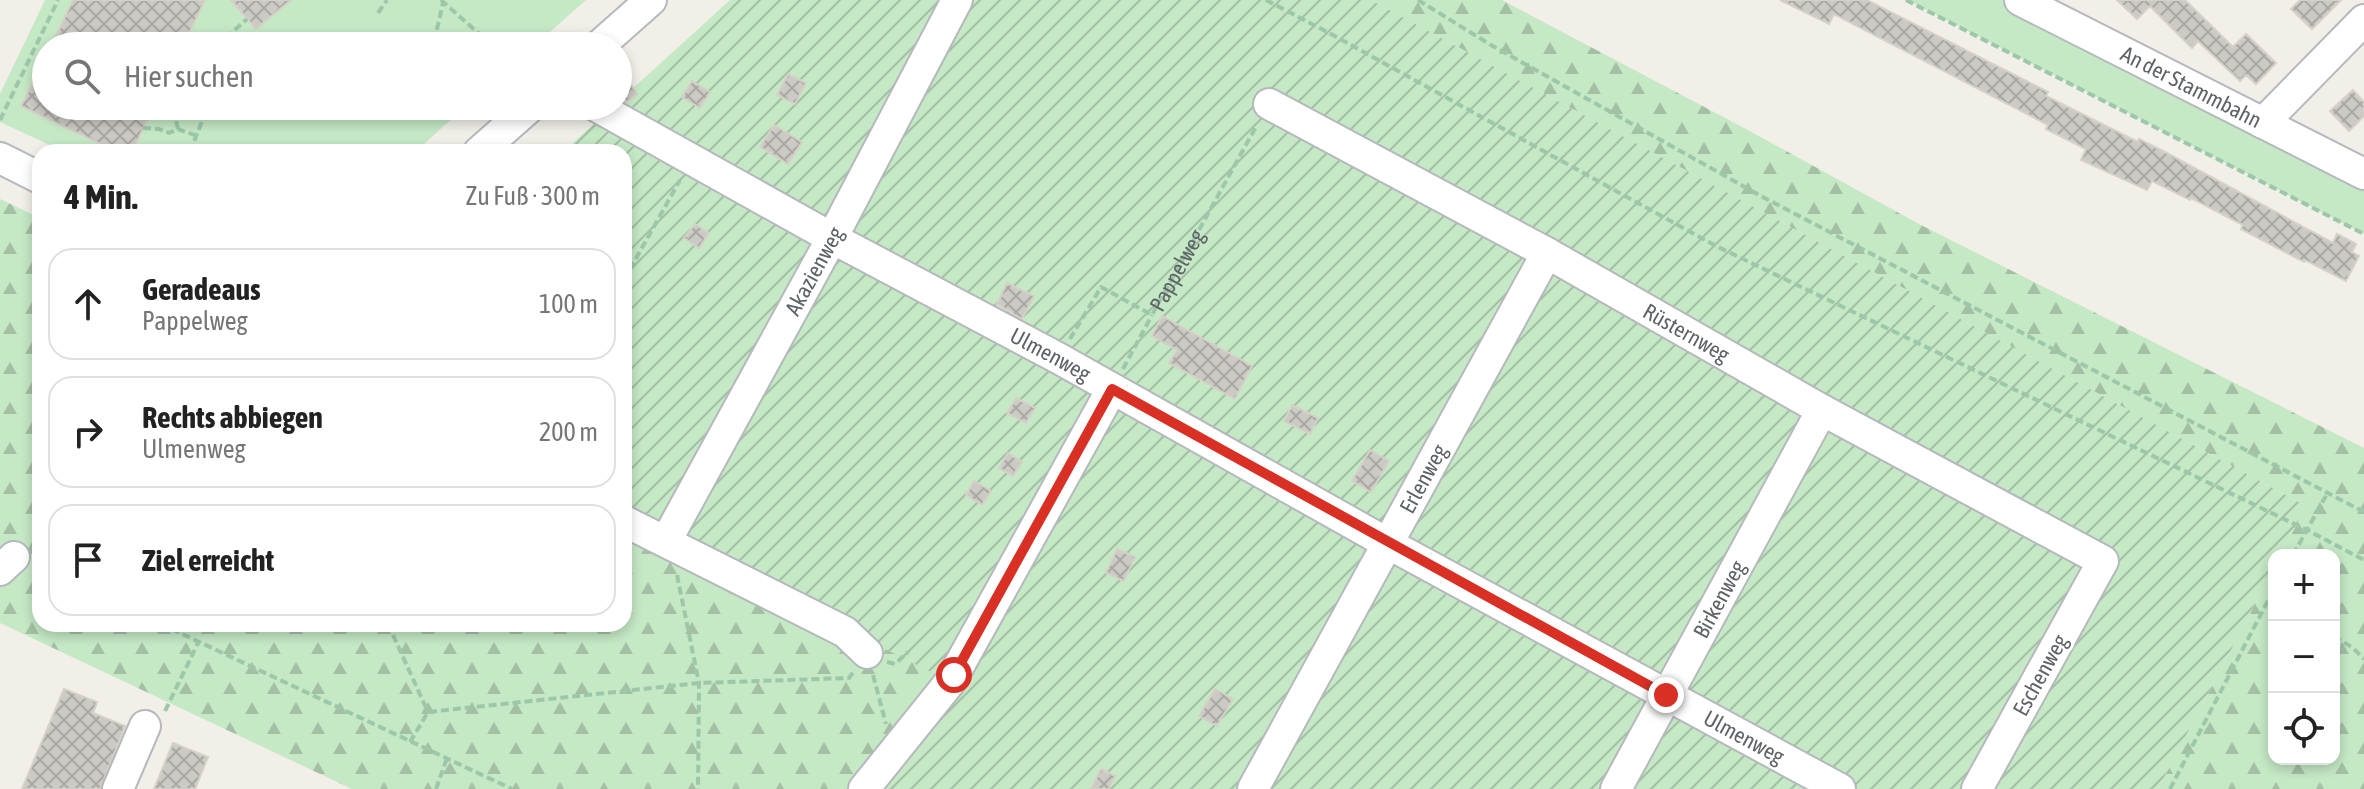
<!DOCTYPE html>
<html lang="de">
<head>
<meta charset="utf-8">
<style>
	body { margin:0; font-family:"Asap Condensed",sans-serif; background:#f2f2f2; color:#222 }
	.controls { position:absolute; right:24px; bottom:24px; display:grid; overflow:hidden; border-radius:16px; box-shadow:0 4px 12px #0003 }
	.controls button { width:72px; height:72px; display:grid; place-items:center; padding:0; border:0; border-bottom:2px solid #e0e0e0; background:#fff; color:#222; font:40px sans-serif }
	.stop { position:absolute; width:24px; height:24px; margin:-18px; border:6px solid #d93025; border-radius:50%; background:#fff }
	.stop.end { background:#d93025; border-color:#fff; box-shadow:0 2px 8px #0008 }
	.list { margin:0; padding:0; list-style:none }
	h2 { display:flex; justify-content:space-between; align-items:center; height:104px; margin:0; padding:0 32px; font-size:34px }
	h2 small { font-size:26px; font-weight:400; color:#767676 }
	.list li { display:grid; grid-template-columns:52px 1fr auto; gap:24px; align-items:center; box-sizing:border-box; height:112px; margin:0 16px 16px; padding:0 16px; border:2px solid #e0e0e0; border-radius:24px }
	.list b { display:block; font-size:30px; white-space:nowrap }
	.list p { margin:0; font-size:26px; white-space:nowrap; color:#767676 }
	.list em { font-size:26px; font-style:normal; color:#767676 }
	.icon { flex:none; width:44px; height:44px; fill:none; stroke:currentColor; stroke-width:2; stroke-linecap:round; stroke-linejoin:round }
	.map { position:relative; flex:none; width:2364px; height:789px; overflow:hidden }
	.search { position:absolute; background:#fff; box-shadow:0 4px 12px #0003; left:32px; top:32px; width:600px; height:88px; display:flex; align-items:center; gap:20px; box-sizing:border-box; padding:0 28px; border-radius:44px; color:#767676; font-size:30px }
	.panel { position:absolute; background:#fff; box-shadow:0 4px 12px #0003; left:32px; top:144px; width:600px; height:488px; border-radius:24px }
	.map>svg:first-child { display:block }
	.forest { fill:url(#forest-firs) }
	.park { fill:#c5e8c5 }
	.garden { fill:url(#garden-furrows) }
	.building { fill:url(#building-cross-hatch); stroke:#d6d1c6; stroke-width:2 }
	.lines { fill:none; stroke-linecap:round; stroke-linejoin:round }
	.minor-casing { stroke:#b5b8bc; stroke-width:34 }
	.path { stroke:#9cc7a9; stroke-width:4; stroke-dasharray:8 4; stroke-linecap:butt }
	.minor { stroke:#fff; stroke-width:30 }
	.route { stroke:#d93025; stroke-width:10 }
	.labels { text-anchor:middle; stroke-width:6; stroke-linejoin:round; paint-order:stroke }
	.street-label { font-size:22px; fill:#5f6368; stroke:#fff }
</style>
</head>
<body>
<div class="map">
<svg width="2364" height="789" viewBox="0 0 2364 789">
	<defs>
		<pattern id="forest-firs" width="22" height="20" patternUnits="userSpaceOnUse" patternTransform="scale(2)"><rect width="22" height="20" fill="#c5e8c5"/><path d="M5 1l3.5 6h-7zM16 11l3.5 6h-7z" fill="#a3c0a4"/></pattern>
		<pattern id="garden-furrows" width="10" height="10" patternUnits="userSpaceOnUse" patternTransform="scale(2)"><rect width="10" height="10" fill="#c5e8c5"/><path d="M-1 1l2-2M0 10L10 0M9 11l2-2" fill="none" stroke="#a3c0a4"/></pattern>
		<pattern id="building-cross-hatch" width="8" height="8" patternUnits="userSpaceOnUse" patternTransform="scale(2)"><rect width="8" height="8" fill="#cccac5"/><path d="M0 0l8 8M0 8l8-8" fill="none" stroke="#a9a8a4"/></pattern>
	</defs>
	<rect width="100%" height="100%" fill="#f1efe8"/>
	<path class="forest" d="M 1371,0 L 1502,0 L 1746,129 L 1919,224 L 2364,448 L 2364,789 L 2158,789 L 2274,568 L 2274,759 L 2334,759 L 2334,555 L 2281,555 L 2306,506 Z
		M 0,199 L 40,218 L 40,624 L 624,624 L 624,518 L 960,686 L 874,789 L 352,789 L 0,623 Z"/>
	<path class="park" d="M 45,0 L 586,0 L 534,46 L 46,46 L 46,106 L 466,106 L 415,152 L 65,152 L 0,122 L 0,94 Z
		M 1907,0 L 2020,0 L 2364,174 L 2364,234 Z"/>
	<path class="garden" d="M 730,0 L 1371,0 L 2306,506 L 2281,555 L 2274,555 L 2274,568 L 2158,789 L 874,789 L 959,686 L 624,518 L 624,152 L 563,152 Z"/>
	<path class="building" d="M 73,0 L 205,0 L 183,46 L 51,46 Z
		M 231,0 L 291,0 L 256,29 Z
		M 1780,0 L 1867,0 L 2048,92 L 2046,96 L 2138,142 L 2139,139 L 2165,152 L 2333,243 L 2337,234 L 2356,244 L 2352,252 L 2359,256 L 2346,281 L 2305,260 L 2304,262 L 2241,229 L 2243,225 L 2191,198 L 2190,200 L 2152,181 L 2147,190 L 2081,160 L 2086,149 L 2046,129 L 2048,125 L 1834,14 L 1829,24 Z
		M 2117,0 L 2185,0 L 2233,47 L 2246,34 L 2276,63 L 2256,84 L 2246,75 L 2240,81 L 2198,41 L 2192,48 L 2150,6 L 2137,19 Z
		M 2300,0 L 2341,0 L 2312,29 L 2291,9 Z
		M 46,56 L 46,106 L 154,106 L 132,152 L 117,152 L 21,106 Z
		M 618,65 L 637,94 L 626,102 L 618,94 Z
		M 788,74 L 806,83 L 795,104 L 777,95 Z
		M 692,81 L 710,92 L 700,108 L 682,97 Z
		M 2353,90 L 2364,102 L 2364,116 L 2349,131 L 2330,111 Z
		M 774,125 L 802,142 L 788,164 L 760,147 Z
		M 695,224 L 709,233 L 699,248 L 684,238 Z
		M 1007,283 L 1034,296 L 1022,319 L 997,304 Z
		M 1162,316 L 1252,366 L 1235,399 L 1169,363 L 1177,350 L 1152,336 Z
		M 1016,398 L 1035,408 L 1026,423 L 1007,413 Z
		M 1292,405 L 1318,418 L 1310,434 L 1284,421 Z
		M 1370,450 L 1389,461 L 1371,492 L 1352,481 Z
		M 1008,453 L 1022,462 L 1013,476 L 999,468 Z
		M 974,481 L 991,491 L 982,505 L 966,495 Z
		M 1117,549 L 1135,557 L 1124,581 L 1106,573 Z
		M 64,689 L 97,702 L 93,713 L 125,726 L 100,789 L 22,789 Z
		M 1215,689 L 1233,699 L 1217,726 L 1199,716 Z
		M 173,743 L 208,757 L 195,789 L 154,789 Z
		M 1101,769 L 1115,776 L 1109,789 L 1091,789 Z"/>
	<g class="lines">
		<g class="minor-casing">
			<g id="minor">
				<path id="s2" d="M 2020,0 L 2364,174"/>
				<path d="M 599,46 L 651,0"/>
				<path id="s3" d="M 1269,104 L 1547,253 L 1822,410 L 2103,561 L 1977,789"/>
				<path id="s4" d="M 596,106 L 832,238 L 1058,358 L 1387,543 L 1840,789"/>
				<path d="M 2263,123 L 2364,20"/>
				<path d="M 479,152 L 531,106"/>
				<path d="M 0,158 L 40,178"/>
				<path d="M 624,521 L 845,632 L 867,653"/>
				<path id="s5" d="M 666,541 L 832,238 L 957,0"/>
				<path d="M 0,570 L 14,557"/>
				<path d="M 118,789 L 145,726"/>
				<path d="M 864,789 L 950,682 L 1112,389"/>
				<path id="s6" d="M 1253,789 L 1547,253"/>
				<path id="s7" d="M 1616,789 L 1822,410"/>
			</g>
		</g>
		<g class="path">
			<path d="M 441,0 L 493,46"/>
			<path d="M 1266,0 L 1331,34 L 1716,246 L 2307,530 L 2364,560"/>
			<path d="M 1418,0 L 1491,45 L 1759,195 L 2364,512"/>
			<path d="M 1906,0 L 2364,234"/>
			<path d="M 378,13 L 387,0"/>
			<path d="M 436,33 L 446,46"/>
			<path d="M 217,46 L 247,19"/>
			<path d="M 420,46 L 436,33 L 443,3"/>
			<path d="M 0,120 L 58,0"/>
			<path d="M 143,128 L 159,129 L 169,133 L 178,129 L 197,136"/>
			<path d="M 178,129 L 175,117 L 180,106"/>
			<path d="M 190,152 L 208,106"/>
			<path d="M 624,280 L 680,180"/>
			<path id="s1" d="M 1070,339 L 1101,287 L 1152,315 L 1257,125"/>
			<path d="M 1123,369 L 1152,315"/>
			<path d="M 2293,555 L 2327,494"/>
			<path d="M 677,575 L 699,683 L 698,789"/>
			<path d="M 161,624 L 512,789"/>
			<path d="M 388,624 L 428,712"/>
			<path d="M 2334,636 L 2353,648 L 2364,659"/>
			<path d="M 887,662 L 895,664 L 908,652"/>
			<path d="M 873,675 L 886,724"/>
			<path d="M 165,711 L 199,641"/>
			<path d="M 410,742 L 428,712 L 699,683 L 849,678 L 854,671"/>
			<path d="M 436,789 L 447,758"/>
			<path d="M 2170,789 L 2274,589"/>
		</g>
		<use href="#minor" class="minor"/>
	</g>
	<g class="lines">
		<path class="route" d="M 954,675 L 1112,389 L 1666,695"/>
	</g>
	<g class="labels">
		<g class="street-label">
			<text dy="8" stroke="none"><textPath href="#s2" startOffset="192">An der Stammbahn</textPath></text>
			<text dy="8" stroke="none"><textPath href="#s1" startOffset="170">Pappelweg</textPath></text>
			<text dy="8" stroke="none"><textPath href="#s5" startOffset="308">Akazienweg</textPath></text>
			<text dy="8" stroke="none"><textPath href="#s3" startOffset="476">Rüsternweg</textPath></text>
			<text dy="8" stroke="none"><textPath href="#s4" startOffset="518">Ulmenweg</textPath></text>
			<text dy="8" stroke="none"><textPath href="#s6" startOffset="354">Erlenweg</textPath></text>
			<text dy="8" stroke="none"><textPath href="#s7" startOffset="216">Birkenweg</textPath></text>
			<text transform="translate(2040 675) rotate(-61)" y="8">Eschenweg</text>
			<text dy="8" stroke="none"><textPath href="#s4" startOffset="1310">Ulmenweg</textPath></text>
		</g>
	</g>
</svg>
<div class="controls">
<button>+</button>
<button>−</button>
<button><svg class="icon" aria-label="locate" viewBox="0 0 24 24"><circle cx="12" cy="12" r="6"/><path d="M12 2v4M12 18v4M2 12h4M18 12h4"/></svg></button>
</div>
<div class="stop" style="left:954px;top:675px"></div>
<div class="stop end" style="left:1666px;top:695px"></div>
<div class="search"><svg class="icon" aria-label="search" viewBox="0 0 24 24"><circle cx="10" cy="10" r="6"/><path d="M15 15l6 6"/></svg>Hier suchen</div>
<section class="panel">
<h2>4 Min.<small>Zu Fuß · 300 m</small></h2>
<ul class="list">
<li><svg class="icon" aria-label="ahead" viewBox="0 0 24 24"><path d="M12 20V5M6 11l6-6 6 6"/></svg><div><b>Geradeaus</b><p>Pappelweg</p></div><em>100 m</em></li>
<li><svg class="icon" aria-label="right" viewBox="0 0 24 24"><path d="M7 20v-9h11M14 6l5 5-5 5"/></svg><div><b>Rechts abbiegen</b><p>Ulmenweg</p></div><em>200 m</em></li>
<li><svg class="icon" aria-label="arrive" viewBox="0 0 24 24"><path d="M6 21V4h12l-3 4 3 4H6"/></svg><div><b>Ziel erreicht</b></div></li>
</ul>
</section>
</div>
</body>
</html>
